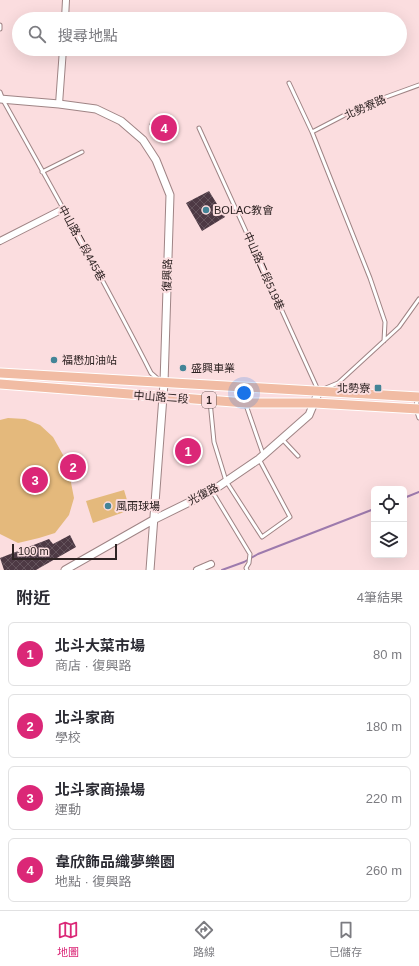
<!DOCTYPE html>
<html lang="zh-TW">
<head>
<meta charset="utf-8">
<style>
	body { margin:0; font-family:Arial,"Noto Sans TC",sans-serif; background:#f7f7f7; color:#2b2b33 }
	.controls { position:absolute; right:12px; bottom:12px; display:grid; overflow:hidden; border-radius:6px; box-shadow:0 4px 16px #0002 }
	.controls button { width:36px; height:36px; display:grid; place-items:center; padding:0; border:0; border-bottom:1px solid #e1e1e2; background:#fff; color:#2b2b33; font:20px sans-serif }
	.scale { position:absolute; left:12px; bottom:10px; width:105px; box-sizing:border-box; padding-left:4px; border:2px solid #2e2323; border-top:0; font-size:11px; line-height:14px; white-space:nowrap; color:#2e2323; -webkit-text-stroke:3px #fbdddf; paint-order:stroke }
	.you { position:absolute; left:244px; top:393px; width:14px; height:14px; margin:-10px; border:3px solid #fff; border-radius:50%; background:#1a73e8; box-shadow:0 0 0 6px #1a73e833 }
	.badge { display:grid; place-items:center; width:26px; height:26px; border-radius:50%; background:#db2777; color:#fff; font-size:13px; font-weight:700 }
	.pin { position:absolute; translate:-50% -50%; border:2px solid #fff; box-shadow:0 1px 4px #0006 }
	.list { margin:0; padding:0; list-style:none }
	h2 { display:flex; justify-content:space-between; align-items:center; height:52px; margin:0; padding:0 16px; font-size:17px }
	h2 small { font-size:13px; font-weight:400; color:#7c7c81 }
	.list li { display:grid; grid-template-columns:26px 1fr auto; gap:12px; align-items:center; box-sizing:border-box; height:64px; margin:0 8px 8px; padding:0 8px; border:1px solid #e1e1e2; border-radius:6px }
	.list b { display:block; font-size:15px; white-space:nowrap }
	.list p { margin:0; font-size:13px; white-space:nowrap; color:#7c7c81 }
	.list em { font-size:13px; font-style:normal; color:#7c7c81 }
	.icon { flex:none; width:22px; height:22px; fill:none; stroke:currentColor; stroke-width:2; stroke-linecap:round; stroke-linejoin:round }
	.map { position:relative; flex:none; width:419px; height:570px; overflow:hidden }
	.search { position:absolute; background:#fff; box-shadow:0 4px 16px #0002; left:12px; right:12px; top:12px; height:44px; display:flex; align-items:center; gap:10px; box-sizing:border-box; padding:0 14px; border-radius:22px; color:#7c7c81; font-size:15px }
	.sheet { height:340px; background:#fff }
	nav { display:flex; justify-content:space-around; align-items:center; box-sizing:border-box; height:56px; border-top:1px solid #e1e1e2; background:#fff; font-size:11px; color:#7c7c81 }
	nav a { display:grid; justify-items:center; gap:2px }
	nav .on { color:#db2777 }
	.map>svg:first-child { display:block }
	.green { fill:#e4b97c }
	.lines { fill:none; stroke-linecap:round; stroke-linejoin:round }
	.stream { stroke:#9d7aad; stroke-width:2 }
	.building { fill:url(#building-cross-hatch) }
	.service-casing { stroke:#9f8485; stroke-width:5 }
	.minor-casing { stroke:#9f8485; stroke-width:8 }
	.tertiary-casing { stroke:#9f8485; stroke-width:9 }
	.primary-casing { stroke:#fff; stroke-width:11 }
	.service { stroke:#fff; stroke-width:3 }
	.minor { stroke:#fff; stroke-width:6 }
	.tertiary { stroke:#fff; stroke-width:7 }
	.primary { stroke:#f1bca4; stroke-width:9 }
	.poi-dot { fill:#438497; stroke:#fbdddf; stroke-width:1.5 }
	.labels { text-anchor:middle; stroke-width:4; stroke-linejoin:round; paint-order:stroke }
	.shield { fill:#fbdddf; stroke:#6c5b5b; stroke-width:1 }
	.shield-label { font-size:10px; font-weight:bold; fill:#2e2323 }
	.street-label { font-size:11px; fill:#2e2323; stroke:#fbdddf }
	.poi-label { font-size:11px; fill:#2e2323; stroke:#fbdddf; text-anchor:start }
</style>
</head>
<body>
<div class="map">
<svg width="419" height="570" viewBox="0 0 419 570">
	<defs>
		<pattern id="building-cross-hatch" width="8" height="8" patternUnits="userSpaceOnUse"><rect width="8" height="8" fill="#4d3944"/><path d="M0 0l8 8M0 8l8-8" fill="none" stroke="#64535c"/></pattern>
	</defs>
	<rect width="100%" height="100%" fill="#fbdddf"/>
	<path class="green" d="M 8,418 L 25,419 L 40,425 L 53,437 L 67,462 L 74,498 L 69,515 L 55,533 L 39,538 L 18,543 L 0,534 L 0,420 Z
		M 124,490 L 130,510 L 93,523 L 86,501 Z"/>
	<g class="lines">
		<path class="stream" d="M 404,498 L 419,492
			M 222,570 L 244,562 L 258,554 L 374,509"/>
	</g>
	<path class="building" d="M 170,114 L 178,131 L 157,141 L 149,124 Z
		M 209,191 L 225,217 L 202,231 L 186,203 Z
		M 70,535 L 76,547 L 36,570 L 4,570 L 0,558 L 49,539 L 53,544 Z"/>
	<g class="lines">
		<g class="service-casing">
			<path id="service" d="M 0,25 L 0,29
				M 289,83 L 312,132 L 370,278 L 385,322 L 384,341
				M 0,92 L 3,100 C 53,190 104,280 151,373 L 159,380
				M 199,128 L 318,390
				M 312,132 L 364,105 L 419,85
				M 42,172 L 82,152
				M 326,388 L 338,383 L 399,327 L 419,299
				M 417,398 L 416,409 L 419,418
				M 210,401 L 214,442 L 226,481 L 262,537 L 290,517 L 259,459
				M 246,405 L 263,454
				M 282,439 L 298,456
				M 212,491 L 250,554 L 249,563 L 246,568 L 247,570"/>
		</g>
		<g class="minor-casing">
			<path id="minor" d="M 65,19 L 66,0
				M 59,104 L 63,49
				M 0,241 L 63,209
				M 197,570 L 211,564"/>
		</g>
		<g class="tertiary-casing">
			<path id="tertiary" d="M 0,99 L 59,104 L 96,109 L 121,121 L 143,140 L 156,160 L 170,195 L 164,383 L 150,570
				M 65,570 L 153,520 L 212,491 L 259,459 L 309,415 L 319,391"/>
		</g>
		<g class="primary-casing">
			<path id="primary" d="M 0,373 L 419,397
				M 0,384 L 246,403 L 315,403 L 419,409"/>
		</g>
		<use href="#service" class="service"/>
		<use href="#minor" class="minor"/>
		<use href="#tertiary" class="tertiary"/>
		<use href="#primary" class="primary"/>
	</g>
	<g class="poi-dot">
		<circle cx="206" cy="210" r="4"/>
		<circle cx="54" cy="360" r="4"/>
		<circle cx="183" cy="368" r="4"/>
		<rect x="374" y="384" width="8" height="8" rx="2"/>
		<circle cx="108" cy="506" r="4"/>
	</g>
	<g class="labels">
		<rect class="shield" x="202" y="392" width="14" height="16" rx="3"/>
		<g class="shield-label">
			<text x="209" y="404">1</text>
		</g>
		<g class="street-label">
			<text transform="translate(365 107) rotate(-24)" y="4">北勢寮路</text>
			<text transform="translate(82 243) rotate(61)" y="4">中山路二段445巷</text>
			<text transform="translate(264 271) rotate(66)" y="4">中山路二段519巷</text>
			<text transform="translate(167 275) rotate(-88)" y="4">復興路</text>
			<text transform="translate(161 397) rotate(4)" y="4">中山路二段</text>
			<text transform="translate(203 494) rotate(-28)" y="4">光復路</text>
		</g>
		<g class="poi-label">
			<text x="214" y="214">BOLAC教會</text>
			<text x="62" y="364">福懋加油站</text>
			<text x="191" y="372">盛興車業</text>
			<text x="370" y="392" text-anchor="end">北勢寮</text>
			<text x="116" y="510">風雨球場</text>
		</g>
	</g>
</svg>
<div class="controls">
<button><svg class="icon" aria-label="locate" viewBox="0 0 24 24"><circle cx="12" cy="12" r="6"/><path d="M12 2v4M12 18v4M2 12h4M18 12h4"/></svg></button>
<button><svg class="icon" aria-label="layers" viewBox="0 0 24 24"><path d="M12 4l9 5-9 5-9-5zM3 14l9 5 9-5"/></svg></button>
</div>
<div class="scale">100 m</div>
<div class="you"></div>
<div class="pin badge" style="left:188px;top:451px">1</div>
<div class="pin badge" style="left:73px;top:467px">2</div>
<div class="pin badge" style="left:35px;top:480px">3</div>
<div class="pin badge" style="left:164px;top:128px">4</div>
<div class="search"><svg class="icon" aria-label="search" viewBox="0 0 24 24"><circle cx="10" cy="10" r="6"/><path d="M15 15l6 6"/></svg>搜尋地點</div>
</div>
<section class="sheet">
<h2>附近<small>4筆結果</small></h2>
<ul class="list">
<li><span class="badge">1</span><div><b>北斗大菜市場</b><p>商店 · 復興路</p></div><em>80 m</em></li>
<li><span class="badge">2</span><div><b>北斗家商</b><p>學校</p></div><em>180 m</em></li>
<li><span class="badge">3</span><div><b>北斗家商操場</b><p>運動</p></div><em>220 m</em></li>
<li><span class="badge">4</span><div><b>韋欣飾品織夢樂園</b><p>地點 · 復興路</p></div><em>260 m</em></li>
</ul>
</section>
<nav>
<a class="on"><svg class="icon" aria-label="map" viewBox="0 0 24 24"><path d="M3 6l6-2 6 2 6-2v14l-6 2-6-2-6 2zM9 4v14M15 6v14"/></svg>地圖</a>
<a><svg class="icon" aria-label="directions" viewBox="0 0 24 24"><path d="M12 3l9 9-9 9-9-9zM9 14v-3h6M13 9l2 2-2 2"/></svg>路線</a>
<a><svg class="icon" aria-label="saved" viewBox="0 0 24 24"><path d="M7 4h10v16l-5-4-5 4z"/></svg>已儲存</a>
</nav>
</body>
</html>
